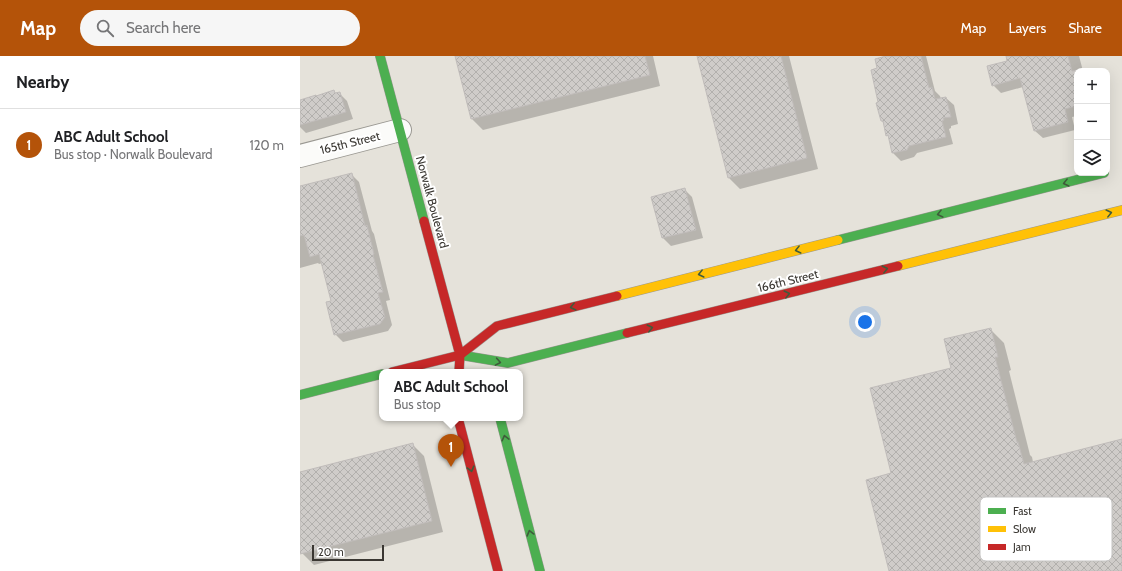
<!DOCTYPE html>
<html lang="en">
<head>
<meta charset="utf-8">
<style>
	body { margin:0; font-family:Cabin,sans-serif; background:#f6f6f6; color:#202124 }
	.controls { position:absolute; right:12px; top:12px; display:grid; overflow:hidden; border-radius:8px; box-shadow:0 4px 16px #0002 }
	.controls button { width:36px; height:36px; display:grid; place-items:center; padding:0; border:0; border-bottom:1px solid #e0e0e0; background:#fff; color:#202124; font:20px sans-serif }
	.scale { position:absolute; left:12px; bottom:10px; width:72px; box-sizing:border-box; padding-left:4px; border:2px solid #3a3732; border-top:0; font-size:11px; line-height:14px; white-space:nowrap; color:#3a3732; -webkit-text-stroke:3px #fff; paint-order:stroke }
	.you { position:absolute; left:565px; top:266px; width:14px; height:14px; margin:-10px; border:3px solid #fff; border-radius:50%; background:#1a73e8; box-shadow:0 0 0 6px #1a73e833 }
	.badge { display:grid; place-items:center; width:26px; height:26px; border-radius:50%; background:#b45309; color:#fff; font-size:13px; font-weight:700 }
	.pin { position:absolute; translate:-50% -33px; filter:drop-shadow(0 1px 2px #0008) }
	.pin::after { content:''; position:absolute; top:21px; width:14px; height:12px; background:inherit; clip-path:polygon(0 0,100% 0,50% 100%) }
	.popup { position:absolute; left:79px; top:313px; width:144px; height:52px; box-sizing:border-box; display:grid; place-content:center; border-radius:8px; background:#fff; filter:drop-shadow(0 1px 3px #0005); font-size:13px; white-space:nowrap; color:#757577 }
	.popup b { font-size:15px; color:#202124 }
	.popup::after { content:''; position:absolute; left:50%; top:100%; margin-left:-8px; border:8px solid transparent; border-top-color:#fff }
	.list { margin:0; padding:0; list-style:none }
	h2 { display:flex; justify-content:space-between; align-items:center; height:52px; margin:0; padding:0 16px; font-size:17px }
	h2 small { font-size:13px; font-weight:400; color:#757577 }
	.list li { display:grid; grid-template-columns:26px 1fr auto; gap:12px; align-items:center; box-sizing:border-box; height:72px; padding:0 16px; border-top:1px solid #e0e0e0 }
	.list b { display:block; font-size:15px; white-space:nowrap }
	.list p { margin:0; font-size:13px; white-space:nowrap; color:#757577 }
	.list em { font-size:13px; font-style:normal; color:#757577 }
	.icon { flex:none; width:22px; height:22px; fill:none; stroke:currentColor; stroke-width:2; stroke-linecap:round; stroke-linejoin:round }
	.map { position:relative; flex:none; width:822px; height:515px; overflow:hidden }
	header { display:flex; align-items:center; gap:24px; box-sizing:border-box; height:56px; padding:0 20px; background:#b45309; color:#fff }
	header strong { font-size:19px }
	nav { display:flex; gap:22px; margin-inline-start:auto; font-size:14px }
	.search { width:280px; height:36px; background:#f6f6f6; display:flex; align-items:center; gap:10px; box-sizing:border-box; padding:0 14px; border-radius:22px; color:#757577; font-size:15px }
	main { display:flex }
	aside { flex:1; background:#fff }
	.map>svg:first-child { display:block }
	.shadow { fill:#0003 }
	.building { fill:url(#building-cross-hatch); stroke:#c0bcba }
	.lines { fill:none; stroke-linecap:round; stroke-linejoin:round }
	.street-casing { stroke:#9a9892; stroke-width:24 }
	.fast-casing { stroke:#9a9892; stroke-width:10 }
	.slow-casing { stroke:#9a9892; stroke-width:10 }
	.jam-casing { stroke:#9a9892; stroke-width:10 }
	.street { stroke:#fbfbf9; stroke-width:22 }
	.fast { stroke:#4caf50; stroke-width:9 }
	.slow { stroke:#ffc107; stroke-width:9 }
	.jam { stroke:#c62828; stroke-width:9 }
	.oneway { stroke:#3f5b3b }
	.labels { text-anchor:middle; stroke-width:4; stroke-linejoin:round; paint-order:stroke }
	.street-label { font-size:12px; fill:#3a3732; stroke:#fff }
	.key { fill:#fff; stroke:#c4c3c2; stroke-width:1 }
	.key-label { font-size:11px; fill:#3a3732 }
</style>
</head>
<body>
<header>
<strong>Map</strong>
<div class="search"><svg class="icon" aria-label="search" viewBox="0 0 24 24"><circle cx="10" cy="10" r="6"/><path d="M15 15l6 6"/></svg>Search here</div>
<nav><a>Map</a><a>Layers</a><a>Share</a></nav>
</header>
<main>
<aside>
<h2>Nearby<small></small></h2>
<ul class="list">
<li><span class="badge">1</span><div><b>ABC Adult School</b><p>Bus stop · Norwalk Boulevard</p></div><em>120 m</em></li>
</ul>
</aside>
<div class="map">
<svg width="822" height="515" viewBox="0 0 822 515">
	<defs>
		<pattern id="building-cross-hatch" width="8" height="8" patternUnits="userSpaceOnUse"><rect width="8" height="8" fill="#cfccc9"/><path d="M0 0l8 8M0 8l8-8" fill="none" stroke="#b2b0ad"/></pattern>
	</defs>
	<rect width="100%" height="100%" fill="#e5e2da"/>
	<path class="shadow" d="M 156,0 L 353,0 L 360,30 L 183,74 L 172,63 Z
		M 398,0 L 489,0 L 518,113 L 440,133 L 429,122 Z
		M 590,0 L 626,0 L 635,35 L 640,40 L 641,43 L 646,42 L 654,49 L 658,68 L 651,70 L 651,72 L 649,73 L 653,88 L 617,97 L 614,101 L 601,105 L 593,97 L 589,81 L 587,79 L 584,68 L 582,65 L 580,47 L 579,13 Z
		M 707,0 L 779,0 L 783,15 L 777,15 L 777,60 L 772,61 L 775,74 L 743,82 L 735,75 L 723,31 L 701,37 L 693,29 L 709,6 Z
		M 34,35 L 36,38 L 39,37 L 47,45 L 53,63 L 6,77 L 0,71 L 0,45 Z
		M 51,118 L 59,126 L 72,175 L 74,178 L 90,244 L 86,245 L 92,269 L 88,275 L 43,286 L 35,278 L 32,246 L 23,207 L 19,208 L 18,207 L 0,212 L 0,131 Z
		M 384,133 L 392,141 L 403,182 L 371,190 L 363,182 L 353,141 Z
		M 690,273 L 704,287 L 711,314 L 709,315 L 730,399 L 732,401 L 733,406 L 822,384 L 822,515 L 590,515 L 593,418 L 653,312 Z
		M 113,389 L 124,400 L 143,476 L 14,509 L 2,497 L 0,488 L 0,417 Z"/>
	<path class="building" d="M 155,0 L 345,0 L 350,19 L 171,63 Z
		M 397,0 L 481,0 L 507,102 L 428,122 Z
		M 586,0 L 621,0 L 629,32 L 632,31 L 635,43 L 646,41 L 651,61 L 643,62 L 644,64 L 642,65 L 646,81 L 609,90 L 607,94 L 592,97 L 588,79 L 586,80 L 583,65 L 581,65 L 576,47 L 578,46 L 571,14 L 577,12 L 575,3 Z
		M 706,0 L 768,0 L 772,15 L 777,14 L 777,50 L 765,53 L 768,66 L 734,75 L 720,22 L 692,30 L 687,10 L 707,5 Z
		M 34,34 L 35,37 L 40,36 L 46,56 L 0,69 L 0,44 L 16,39 L 16,40 Z
		M 52,117 L 65,170 L 67,169 L 74,198 L 73,199 L 83,236 L 78,237 L 85,261 L 80,268 L 34,279 L 26,246 L 31,245 L 19,198 L 10,201 L 4,179 L 0,180 L 0,130 Z
		M 385,132 L 396,174 L 362,182 L 351,141 Z
		M 691,272 L 698,301 L 695,301 L 717,386 L 718,386 L 724,408 L 822,383 L 822,515 L 589,515 L 566,424 L 591,417 L 570,332 L 651,312 L 644,283 Z
		M 113,387 L 132,465 L 0,498 L 0,416 Z"/>
	<g class="lines">
		<g class="street-casing">
			<path id="street" d="M 0,100 L 100,74"/>
		</g>
		<g class="fast-casing">
			<path id="fast" d="M 80,0 L 124,165
				M 538,184 L 804,117
				M 160,299 L 208,307 L 327,277
				M 0,339 L 82,318
				M 200,362 L 240,515"/>
		</g>
		<g class="slow-casing">
			<path id="slow" d="M 598,210 L 822,154
				M 317,240 L 538,184"/>
		</g>
		<g class="jam-casing">
			<path id="jam" d="M 124,165 L 160,299 L 159,316
				M 327,277 L 598,210
				M 92,316 L 160,299 L 197,270 L 317,240
				M 158,362 L 198,515"/>
		</g>
		<use href="#street" class="street"/>
		<use href="#fast" class="fast"/>
		<use href="#slow" class="slow"/>
		<use href="#jam" class="jam"/>
	</g>
	<defs><path id="oneway-chevron" d="M-2-3.5L2.5 0L-2 3.5" fill="none" stroke-width="1.6" stroke-linecap="round" stroke-linejoin="round"/></defs>
	<g class="oneway">
		<use href="#oneway-chevron" transform="translate(766 127) rotate(166)"/>
		<use href="#oneway-chevron" transform="translate(809 157) rotate(-14)"/>
		<use href="#oneway-chevron" transform="translate(640 158) rotate(166)"/>
		<use href="#oneway-chevron" transform="translate(498 194) rotate(166)"/>
		<use href="#oneway-chevron" transform="translate(585 213) rotate(-14)"/>
		<use href="#oneway-chevron" transform="translate(401 218) rotate(166)"/>
		<use href="#oneway-chevron" transform="translate(487 238) rotate(-14)"/>
		<use href="#oneway-chevron" transform="translate(273 251) rotate(166)"/>
		<use href="#oneway-chevron" transform="translate(350 272) rotate(-14)"/>
		<use href="#oneway-chevron" transform="translate(198 306) rotate(10)"/>
		<use href="#oneway-chevron" transform="translate(205 382) rotate(-104)"/>
		<use href="#oneway-chevron" transform="translate(171 413) rotate(75)"/>
		<use href="#oneway-chevron" transform="translate(230 477) rotate(-105)"/>
	</g>
	<g class="labels">
		<g class="street-label">
			<text transform="translate(50 87) rotate(-14)" y="4">165th Street</text>
			<text transform="translate(132 146) rotate(75)" y="4">Norwalk Boulevard</text>
			<text transform="translate(488 225) rotate(-14)" y="4">166th Street</text>
		</g>
	</g>
	<rect x="680" y="441" width="132" height="64" rx="6" class="key"/>
	<rect x="688" y="452" width="18" height="6" fill="#4caf50"/>
	<rect x="688" y="470" width="18" height="6" fill="#ffc107"/>
	<rect x="688" y="488" width="18" height="6" fill="#c62828"/>
	<g class="key-label">
		<text x="713" y="459">Fast</text>
		<text x="713" y="477">Slow</text>
		<text x="713" y="495">Jam</text>
	</g>
</svg>
<div class="controls">
<button>+</button>
<button>−</button>
<button><svg class="icon" aria-label="layers" viewBox="0 0 24 24"><path d="M12 4l9 5-9 5-9-5zM3 14l9 5 9-5"/></svg></button>
</div>
<div class="scale">20 m</div>
<div class="you"></div>
<div class="pin badge" style="left:151px;top:411px">1</div>
<div class="popup"><b>ABC Adult School</b>Bus stop</div>
</div>
</main>
</body>
</html>
